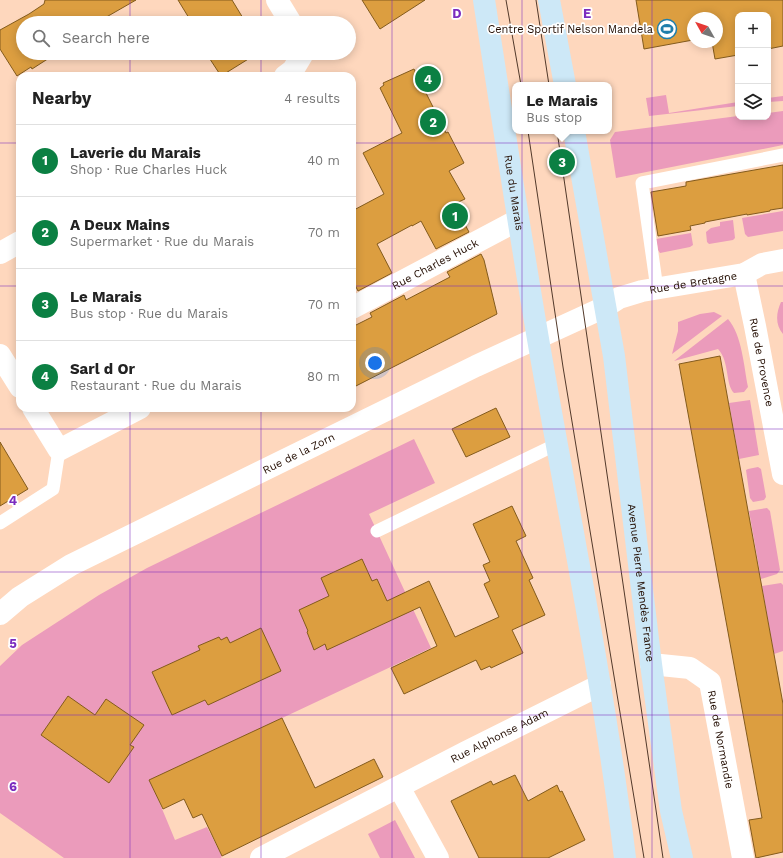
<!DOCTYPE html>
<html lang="en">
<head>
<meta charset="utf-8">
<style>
	body { margin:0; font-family:"Work Sans",sans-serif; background:#f2f2f2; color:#222 }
	.controls { position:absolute; right:12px; top:12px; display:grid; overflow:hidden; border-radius:8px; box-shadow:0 2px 10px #0003 }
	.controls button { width:36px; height:36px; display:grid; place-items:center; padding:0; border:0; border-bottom:1px solid #e0e0e0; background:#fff; color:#222; font:20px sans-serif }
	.compass { position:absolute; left:687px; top:12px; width:36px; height:36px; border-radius:50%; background:#fff; box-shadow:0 2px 10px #0003; rotate:310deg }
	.you { position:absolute; left:375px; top:363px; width:14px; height:14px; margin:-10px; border:3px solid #fff; border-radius:50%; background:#1a73e8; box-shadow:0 0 0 6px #1a73e833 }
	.badge { display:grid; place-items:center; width:26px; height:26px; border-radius:50%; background:#0b8043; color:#fff; font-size:13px; font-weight:700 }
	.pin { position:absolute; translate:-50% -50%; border:2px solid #fff; box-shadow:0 1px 4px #0006 }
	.popup { position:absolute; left:512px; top:82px; width:100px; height:52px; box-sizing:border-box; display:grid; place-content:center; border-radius:8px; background:#fff; filter:drop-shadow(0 1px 3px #0005); font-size:13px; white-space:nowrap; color:#767676 }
	.popup b { font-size:15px; color:#222 }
	.popup::after { content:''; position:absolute; left:50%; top:100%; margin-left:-8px; border:8px solid transparent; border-top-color:#fff }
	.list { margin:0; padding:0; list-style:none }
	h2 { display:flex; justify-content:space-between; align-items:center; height:52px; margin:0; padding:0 16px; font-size:17px }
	h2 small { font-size:13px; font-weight:400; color:#767676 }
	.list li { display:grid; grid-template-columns:26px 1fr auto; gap:12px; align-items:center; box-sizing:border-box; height:72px; padding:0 16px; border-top:1px solid #e0e0e0 }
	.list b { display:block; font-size:15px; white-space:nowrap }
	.list p { margin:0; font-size:13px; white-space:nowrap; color:#767676 }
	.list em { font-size:13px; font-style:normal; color:#767676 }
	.icon { flex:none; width:22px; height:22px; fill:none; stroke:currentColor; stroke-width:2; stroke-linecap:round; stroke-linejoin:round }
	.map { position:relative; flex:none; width:783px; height:858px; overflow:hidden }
	.search { position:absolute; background:#fff; box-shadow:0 2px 10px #0003; left:16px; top:16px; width:340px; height:44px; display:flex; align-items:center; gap:10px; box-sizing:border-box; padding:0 14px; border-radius:22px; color:#767676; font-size:15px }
	.panel { position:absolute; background:#fff; box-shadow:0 2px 10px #0003; left:16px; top:72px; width:340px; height:340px; border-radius:12px }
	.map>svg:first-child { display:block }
	.green { fill:#eb9bbb }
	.building { fill:#dc9e40; stroke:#835b1d }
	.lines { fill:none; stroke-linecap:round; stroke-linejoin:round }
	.service { stroke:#fff; stroke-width:13 }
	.minor { stroke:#fff; stroke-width:22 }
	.primary { stroke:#cde8f7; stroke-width:22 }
	.tram { stroke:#52392a; stroke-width:1 }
	.grid { fill:none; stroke:#7b2cbf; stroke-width:1; stroke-opacity:0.55 }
	.labels { text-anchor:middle; stroke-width:3.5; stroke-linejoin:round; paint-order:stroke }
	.poi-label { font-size:11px; fill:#220c00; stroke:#fff; text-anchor:end }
	.street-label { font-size:11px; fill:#220c00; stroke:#fff }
	.grid-label { font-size:13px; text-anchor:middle; font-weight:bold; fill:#7b2cbf; stroke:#fff; stroke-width:3.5; stroke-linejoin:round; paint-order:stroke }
</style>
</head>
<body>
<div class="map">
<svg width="783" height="858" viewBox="0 0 783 858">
	<rect width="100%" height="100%" fill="#fed7bd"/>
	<path class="green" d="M 666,95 L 669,113 L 738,102 L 738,106 L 649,116 L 646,98 Z
		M 783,96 L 783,101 L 768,102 L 768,98 Z
		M 783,111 L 783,145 L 616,178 L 610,140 L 615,132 L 738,116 L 768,117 L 768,113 Z
		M 783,211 L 783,231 L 748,237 L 745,234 L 742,218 Z
		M 733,220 L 735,238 L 733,240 L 709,244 L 707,242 L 706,232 L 711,228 L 720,226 L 720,222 Z
		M 691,233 L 693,245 L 690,247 L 660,253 L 658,250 L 656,239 Z
		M 781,302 L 783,302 L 783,334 C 775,325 776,313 781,302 Z
		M 714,312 L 722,316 L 672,354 L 678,331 L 678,322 L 700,314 Z
		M 728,319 C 742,335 744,367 748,387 L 744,392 L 734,393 C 725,384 730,362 718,349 L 674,361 Z
		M 750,400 L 759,455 L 739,459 L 729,403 Z
		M 414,439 L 435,483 L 369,514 L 431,648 L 150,780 L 175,840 L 207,827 L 222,856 L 221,858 L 64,858 L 0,813 L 0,666 L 22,645 L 99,595 L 147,568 Z
		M 758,467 L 761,469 L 766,497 L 764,500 L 753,502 L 750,498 L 746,470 L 748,469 Z
		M 767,508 L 770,511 L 780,570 L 777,574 L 761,579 L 749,511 Z
		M 781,583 L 783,585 L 783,651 L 774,654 L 762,586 Z
		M 395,820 L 415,858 L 380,858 L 368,834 Z"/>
	<path class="building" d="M 45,0 L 136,0 L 96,23 L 23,23 L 23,53 L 57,53 L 32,69 L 31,67 L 17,76 L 0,49 L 0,30 L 29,14 L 44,4 Z
		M 178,0 L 232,0 L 246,23 L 192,23 Z
		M 362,0 L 425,0 L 380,29 Z
		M 636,0 L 783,0 L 783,46 L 768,49 L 768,15 L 738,15 L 738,55 L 715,59 L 712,42 L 717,42 L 717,18 L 693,18 L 693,40 L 644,49 Z
		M 206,53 L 258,53 L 221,76 Z
		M 414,69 L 446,133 L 448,132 L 464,163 L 449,171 L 465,199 L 454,204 L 469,232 L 436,249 L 421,221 L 412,226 L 412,225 L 377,244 L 392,273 L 358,291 L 352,279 L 352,211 L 384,194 L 363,153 L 402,133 L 380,88 L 384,85 L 383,83 Z
		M 783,165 L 783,208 L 770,210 L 770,211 L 747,215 L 747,214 L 705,222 L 705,223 L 690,226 L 691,230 L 658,236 L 651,192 L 686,186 L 686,182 Z
		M 481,254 L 484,260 L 497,314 L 352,388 L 352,327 L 372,317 L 370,313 L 404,295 L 406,300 L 450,277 L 447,272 Z
		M 720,356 L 783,704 L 783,852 L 756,858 L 749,820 L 762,818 L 679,364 Z
		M 496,408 L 510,437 L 466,457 L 452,429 Z
		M 0,442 L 28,489 L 0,506 Z
		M 512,506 L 526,536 L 516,541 L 533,578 L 529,580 L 545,615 L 512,630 L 523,653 L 491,668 L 490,666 L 481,670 L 476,660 L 404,694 L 391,668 L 437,646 L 420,607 L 327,650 L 325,644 L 314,650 L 307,632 L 308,631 L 299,610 L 329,596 L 321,578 L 362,559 L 372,581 L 377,579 L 387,601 L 429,581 L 455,637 L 499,617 L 484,584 L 490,581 L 483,565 L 490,562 L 473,524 Z
		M 261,628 L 281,671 L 208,705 L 205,700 L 172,715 L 152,672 L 200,650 L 198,646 L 219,637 L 221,640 L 227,637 L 230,643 Z
		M 68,696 L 95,715 L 106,699 L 144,725 L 130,745 L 134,747 L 109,783 L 41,735 Z
		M 282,718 L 315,788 L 374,759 L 383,777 L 222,856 L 202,814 L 193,818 L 184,799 L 163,809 L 149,780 Z
		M 515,775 L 528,801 L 557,785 L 560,792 L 562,791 L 585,840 L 548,858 L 479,858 L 451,801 L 491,781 L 493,785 Z"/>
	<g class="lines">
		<path class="service" d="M 657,289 L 642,183 L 783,155
			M 0,523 L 53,489 L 59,450
			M 377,531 L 557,444"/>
		<g class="minor">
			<path d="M 277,0 L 291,23"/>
			<path d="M 285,76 L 293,70 L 302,55 L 302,53"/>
			<path d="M 0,253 L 20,242"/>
			<path id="s1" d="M 744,274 L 755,326 L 783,474"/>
			<path id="s2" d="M 352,308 L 518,220"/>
			<path d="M 0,355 L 20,387"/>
			<path d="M 33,408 L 59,450 L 140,408"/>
			<path id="s3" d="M 0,614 L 20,597 L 71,565 L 476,366 L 605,307 L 619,298 L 642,291 L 744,274 L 762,264 L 783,260"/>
			<path id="s4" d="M 651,664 L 690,668 L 710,682 L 743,858"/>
			<path d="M 399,787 L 438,858"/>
			<path id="s5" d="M 261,858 L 466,752 L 600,685"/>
		</g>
		<g class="primary">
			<path id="s6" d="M 484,0 C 503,121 521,242 542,362 C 571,527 605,692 625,858"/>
			<path d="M 549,0 L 565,85"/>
			<path id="s7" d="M 574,131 L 614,356 L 651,664 L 671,811 L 682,858"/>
		</g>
		<path class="tram" d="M 506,0 L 521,85
			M 536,0 L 549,85
			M 528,131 L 563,367 L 644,858
			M 557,131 L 663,858"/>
	</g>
	<path class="grid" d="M 130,0 L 130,23M 261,0 L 261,23M 392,0 L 392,858M 522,0 L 522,858M 652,0 L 652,858M 130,53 L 130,76M 261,53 L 261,76M 0,143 L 20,143M 352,143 L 783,143M 0,286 L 20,286M 352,286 L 783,286M 130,408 L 130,858M 261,408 L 261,858M 0,429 L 783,429M 0,572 L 783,572M 0,715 L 783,715"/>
	<defs>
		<g id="stadium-ring" transform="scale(1)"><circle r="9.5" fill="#fff" stroke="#1f7eab" stroke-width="1.5"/><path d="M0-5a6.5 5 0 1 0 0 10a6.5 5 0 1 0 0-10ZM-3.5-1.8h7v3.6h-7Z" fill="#1f7eab"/></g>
	</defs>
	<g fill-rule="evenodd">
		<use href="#stadium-ring" x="667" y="29"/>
	</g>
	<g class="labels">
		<g class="poi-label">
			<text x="653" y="33">Centre Sportif Nelson Mandela</text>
		</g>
		<g class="street-label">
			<text dy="4" stroke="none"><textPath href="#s6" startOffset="195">Rue du Marais</textPath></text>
			<text dy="4" stroke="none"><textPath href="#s2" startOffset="94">Rue Charles Huck</textPath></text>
			<text dy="4" stroke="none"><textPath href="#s3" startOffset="772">Rue de Bretagne</textPath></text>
			<text dy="4" stroke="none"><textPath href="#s1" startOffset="90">Rue de Provence</textPath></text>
			<text dy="4" stroke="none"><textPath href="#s3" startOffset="340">Rue de la Zorn</textPath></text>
			<text dy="4" stroke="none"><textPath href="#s7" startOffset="457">Avenue Pierre Mendès France</textPath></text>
			<text dy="4" stroke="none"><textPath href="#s5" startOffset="268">Rue Alphonse Adam</textPath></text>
			<text dy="4" stroke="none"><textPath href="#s4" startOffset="122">Rue de Normandie</textPath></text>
		</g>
	</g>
	<g class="grid-label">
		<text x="457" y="18">D</text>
		<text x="587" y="18">E</text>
		<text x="13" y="505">4</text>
		<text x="13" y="648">5</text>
		<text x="13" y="791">6</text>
	</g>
</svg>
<div class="controls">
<button>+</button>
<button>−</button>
<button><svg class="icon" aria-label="layers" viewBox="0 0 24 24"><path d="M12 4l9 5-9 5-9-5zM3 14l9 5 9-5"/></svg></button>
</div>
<svg class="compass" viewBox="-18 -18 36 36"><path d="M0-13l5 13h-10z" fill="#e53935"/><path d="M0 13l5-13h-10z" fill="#767676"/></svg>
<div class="you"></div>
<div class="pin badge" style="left:455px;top:216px">1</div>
<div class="pin badge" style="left:433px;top:122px">2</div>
<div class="pin badge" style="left:562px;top:162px">3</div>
<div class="popup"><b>Le Marais</b>Bus stop</div>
<div class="pin badge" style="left:428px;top:79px">4</div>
<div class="search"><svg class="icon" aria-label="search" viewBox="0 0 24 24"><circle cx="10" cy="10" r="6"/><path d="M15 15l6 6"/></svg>Search here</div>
<section class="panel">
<h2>Nearby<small>4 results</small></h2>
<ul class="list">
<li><span class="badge">1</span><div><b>Laverie du Marais</b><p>Shop · Rue Charles Huck</p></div><em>40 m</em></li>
<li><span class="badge">2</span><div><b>A Deux Mains</b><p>Supermarket · Rue du Marais</p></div><em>70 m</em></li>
<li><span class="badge">3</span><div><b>Le Marais</b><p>Bus stop · Rue du Marais</p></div><em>70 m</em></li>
<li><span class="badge">4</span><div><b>Sarl d Or</b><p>Restaurant · Rue du Marais</p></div><em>80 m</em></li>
</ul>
</section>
</div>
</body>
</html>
